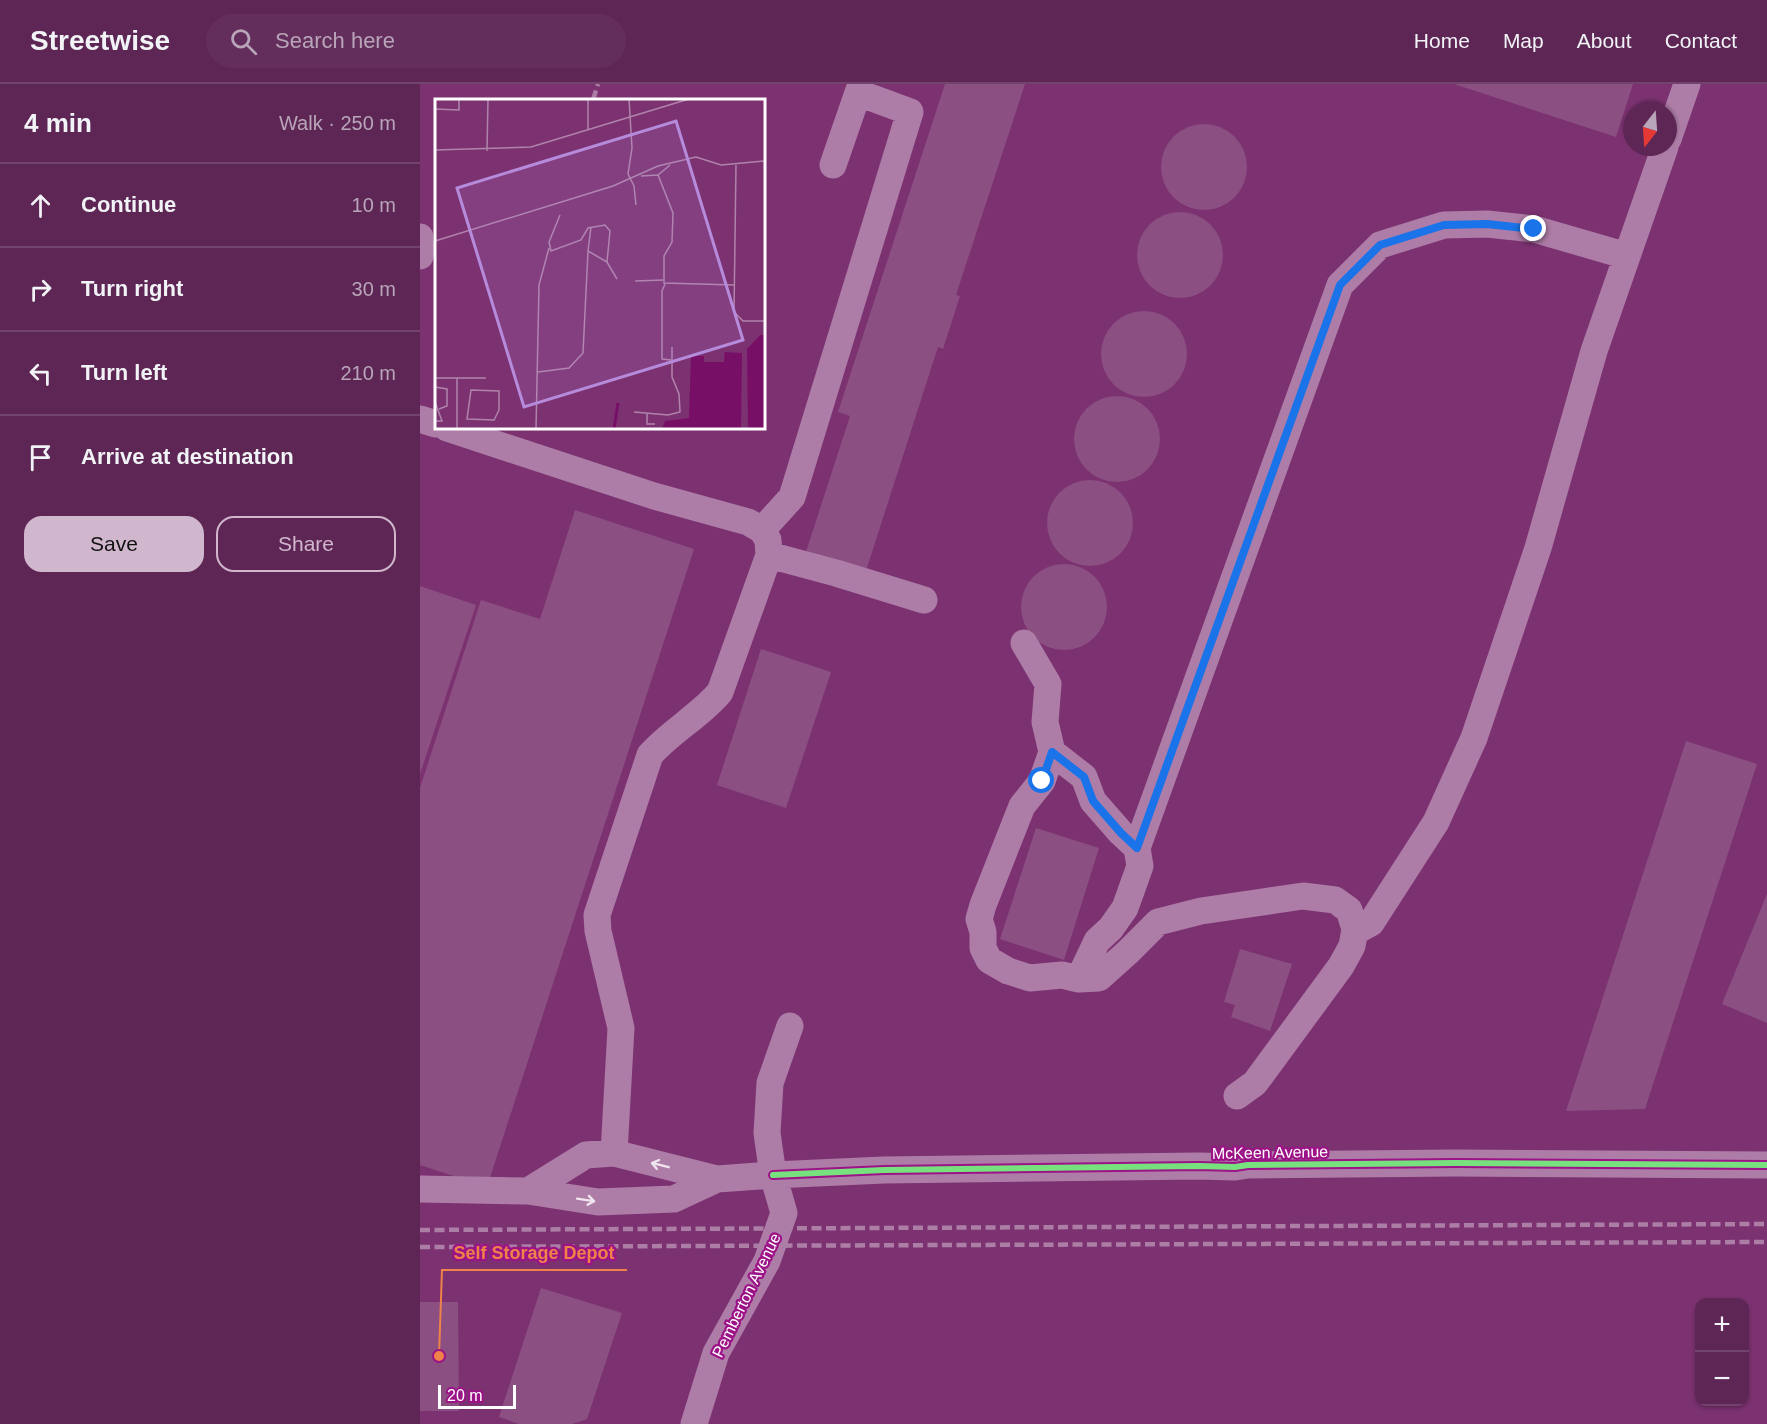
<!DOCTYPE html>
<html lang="en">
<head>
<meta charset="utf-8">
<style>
	body { margin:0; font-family:Helvetica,sans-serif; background:#632e5b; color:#f1f3f6 }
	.controls { position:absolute; right:18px; bottom:18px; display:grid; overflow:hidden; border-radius:12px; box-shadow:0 2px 4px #0004 }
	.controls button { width:54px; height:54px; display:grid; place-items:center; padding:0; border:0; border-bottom:2px solid #72436c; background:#5d2655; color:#f1f3f6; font:30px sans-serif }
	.compass { position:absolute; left:1203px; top:18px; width:54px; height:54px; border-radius:50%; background:#5d2655; box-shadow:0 2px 4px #0004; rotate:197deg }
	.scale { position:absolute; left:18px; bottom:15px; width:78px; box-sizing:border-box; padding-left:6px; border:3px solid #fff; border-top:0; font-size:16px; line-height:21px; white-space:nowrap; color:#fff; -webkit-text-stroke:4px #9c1287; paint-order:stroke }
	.stop { position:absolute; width:18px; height:18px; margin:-14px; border:4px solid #1a73e8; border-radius:50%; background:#fff }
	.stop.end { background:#1a73e8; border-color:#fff; box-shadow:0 2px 6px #0008 }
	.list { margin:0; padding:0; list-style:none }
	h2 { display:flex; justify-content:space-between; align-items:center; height:78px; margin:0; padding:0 24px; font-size:26px }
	h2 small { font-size:20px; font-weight:400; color:#b9a5b9 }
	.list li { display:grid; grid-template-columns:39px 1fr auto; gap:18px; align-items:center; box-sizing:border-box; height:84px; padding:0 24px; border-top:2px solid #72436c }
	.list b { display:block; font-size:22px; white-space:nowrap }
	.list em { font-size:20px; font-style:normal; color:#b9a5b9 }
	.actions { display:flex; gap:12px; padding:18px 24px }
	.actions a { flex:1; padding:14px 0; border:2px solid #d1b7cd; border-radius:18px; text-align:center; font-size:21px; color:#d1b7cd }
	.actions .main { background:#d1b7cd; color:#111 }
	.icon { flex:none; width:33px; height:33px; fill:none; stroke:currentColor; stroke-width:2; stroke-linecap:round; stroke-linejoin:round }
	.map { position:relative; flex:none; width:1347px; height:1340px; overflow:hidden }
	header { display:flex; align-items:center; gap:36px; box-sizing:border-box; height:84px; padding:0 30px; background:#5d2655; border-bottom:2px solid #72436c }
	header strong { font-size:28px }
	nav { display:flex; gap:33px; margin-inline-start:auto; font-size:21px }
	.search { width:420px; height:54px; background:#632e5b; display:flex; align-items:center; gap:15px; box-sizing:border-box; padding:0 21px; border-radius:33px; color:#b9a5b9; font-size:22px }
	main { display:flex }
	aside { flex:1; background:#5d2655 }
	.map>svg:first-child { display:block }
	.building { fill:#8b4f82 }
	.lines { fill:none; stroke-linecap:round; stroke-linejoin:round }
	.minor { stroke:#ae7da7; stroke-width:27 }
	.rail { stroke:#ac7da5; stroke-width:4.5; stroke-dasharray:10 4.5; stroke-linecap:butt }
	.cycleway-casing { stroke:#9c1287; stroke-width:10 }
	.cycleway { stroke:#77e17e; stroke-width:6 }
	.oneway { stroke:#efe5ed }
	.route { stroke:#1a73e8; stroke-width:8 }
	.labels { text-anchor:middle; stroke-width:4.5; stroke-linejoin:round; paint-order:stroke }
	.street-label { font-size:16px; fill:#fff; stroke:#9c1287 }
	.inset-river { fill:none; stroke:#780f67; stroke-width:3 }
	.inset-road { fill:none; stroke:#b084aa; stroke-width:1.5 }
	.view { fill:#b68bdc; fill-opacity:0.15; stroke:#b68bdc; stroke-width:3 }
	.inset-edge { fill:none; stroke:#fff; stroke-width:3 }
	.leader { fill:none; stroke:#ee8249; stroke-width:2 }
	.callout-dot { fill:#ee8249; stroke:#9c1287; stroke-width:2 }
	.callout-label { font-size:18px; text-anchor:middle; font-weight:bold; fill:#ee8249; stroke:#9c1287; stroke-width:4.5; stroke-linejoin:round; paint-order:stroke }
</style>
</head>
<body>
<header>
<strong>Streetwise</strong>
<div class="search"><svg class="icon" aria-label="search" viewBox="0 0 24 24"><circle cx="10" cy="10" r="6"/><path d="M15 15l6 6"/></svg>Search here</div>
<nav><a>Home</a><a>Map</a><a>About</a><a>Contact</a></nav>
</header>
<main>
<aside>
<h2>4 min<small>Walk · 250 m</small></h2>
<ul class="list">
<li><svg class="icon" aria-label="ahead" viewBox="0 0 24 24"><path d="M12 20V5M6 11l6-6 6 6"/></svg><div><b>Continue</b></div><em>10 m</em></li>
<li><svg class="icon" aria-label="right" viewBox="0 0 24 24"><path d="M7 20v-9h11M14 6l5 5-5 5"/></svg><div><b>Turn right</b></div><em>30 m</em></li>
<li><svg class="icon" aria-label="left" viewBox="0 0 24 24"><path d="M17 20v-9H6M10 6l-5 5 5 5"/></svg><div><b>Turn left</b></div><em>210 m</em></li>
<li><svg class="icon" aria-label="arrive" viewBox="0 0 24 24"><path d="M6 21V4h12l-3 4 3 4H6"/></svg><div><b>Arrive at destination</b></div></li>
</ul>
<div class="actions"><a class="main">Save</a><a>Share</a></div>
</aside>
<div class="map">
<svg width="1347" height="1340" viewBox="0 0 1347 1340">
	<rect width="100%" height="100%" fill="#7c3271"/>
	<path class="building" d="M 525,0 L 605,0 L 536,211 L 540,212 L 523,265 L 518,263 L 445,490 L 385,471 L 430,332 L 418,328 Z
		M 1034,0 L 1213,0 L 1196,53 Z
		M741 83a43 43 0 1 1 86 0a43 43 0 1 1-86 0Z
		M717 171a43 43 0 1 1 86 0a43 43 0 1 1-86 0Z
		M681 270a43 43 0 1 1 86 0a43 43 0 1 1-86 0Z
		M654 355a43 43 0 1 1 86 0a43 43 0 1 1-86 0Z
		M627 439a43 43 0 1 1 86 0a43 43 0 1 1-86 0Z
		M 155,426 L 274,465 L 67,1103 L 0,1081 L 0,704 L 61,516 L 120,535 Z
		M601 523a43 43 0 1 1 86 0a43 43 0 1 1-86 0Z
		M 0,502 L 56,521 L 0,690 Z
		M 341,565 L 411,588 L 366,724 L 297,701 Z
		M 1266,657 L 1337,680 L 1225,1025 L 1146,1027 Z
		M 616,744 L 679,764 L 644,876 L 580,855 Z
		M 1347,810 L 1347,939 L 1302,920 Z
		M 820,865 L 872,880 L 850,947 L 811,933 L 815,921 L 804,918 Z
		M 121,1204 L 202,1229 L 167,1335 L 152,1340 L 99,1340 L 79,1333 Z
		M 0,1218 L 38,1218 L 39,1327 L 0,1327 Z"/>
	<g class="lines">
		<path class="minor" d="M 1248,55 L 1267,0
			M 413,81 L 441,0
			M 0,153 L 1,167 L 0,172
			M 0,335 L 16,340
			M 27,344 L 234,412 L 328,438 L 342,446 L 348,456 L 349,471 L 300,608 C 280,632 251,647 230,671 L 177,831 L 178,847 L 201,944 L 194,1069
			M 342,446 L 372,413 L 490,28 L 439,9
			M 349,471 L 416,489 L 504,516
			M 604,559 L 628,600 L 625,638 L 632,668 L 664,693 L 673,717 L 701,749 L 717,764 L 720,782 L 705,824 L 691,844 L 677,857 L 659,895
			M 632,668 L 622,697 L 602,722 L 563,821 L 559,835 L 563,848 L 563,864 L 569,876 L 588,887 L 610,894 L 642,891 L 659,895 L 679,894 L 708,868 L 738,838 L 781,827 L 883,812 L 915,816 L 929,826 L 935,845 L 932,862 L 921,882 L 835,999 L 817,1012
			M 717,764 L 920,201 L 960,161 L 1024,141 L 1067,140 L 1114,145 L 1207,172
			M 935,845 L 940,845 L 951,839 L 1016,738 L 1054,654 L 1118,464 L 1174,267 L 1245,63
			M 0,1105 L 108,1107 L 178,1118 L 254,1115 L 297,1095
			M 108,1107 L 166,1071 L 194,1069 L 297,1095 L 353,1091 L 464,1086 L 779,1082 L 815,1083 L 828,1081 L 1036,1079 L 1347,1081
			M 274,1340 L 296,1269 L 347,1177 L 364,1129 L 353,1091 L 347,1049 L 350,999 L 370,942"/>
		<path class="rail" d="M 173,16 L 178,0
			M 0,1146 L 1347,1140
			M 0,1163 L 1347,1158"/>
		<g class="cycleway-casing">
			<path id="cycleway" d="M 353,1091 L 464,1086 L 779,1082 L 815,1083 L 828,1081 L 1036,1079 L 1347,1081"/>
		</g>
		<use href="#cycleway" class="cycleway"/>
	</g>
	<defs><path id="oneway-shaft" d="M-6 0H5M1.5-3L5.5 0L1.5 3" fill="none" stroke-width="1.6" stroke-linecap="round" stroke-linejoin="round" transform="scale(1.5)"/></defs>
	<g class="oneway">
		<use href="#oneway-shaft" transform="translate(240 1081) rotate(-166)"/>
		<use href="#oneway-shaft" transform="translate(166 1116) rotate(9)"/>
	</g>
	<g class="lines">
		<path class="route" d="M 622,697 L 632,668 L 664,693 L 673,717 L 701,749 L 717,764 L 920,201 L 960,161 L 1024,141 L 1067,140 L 1114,145"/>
	</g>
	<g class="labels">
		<g class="street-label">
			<text transform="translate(850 1068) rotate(-1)" y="6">McKeen Avenue</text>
			<text transform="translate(326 1211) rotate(-64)" y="6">Pemberton Avenue</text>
		</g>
	</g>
	<g transform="translate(15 15)">
		<rect width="330" height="330" fill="#7c3271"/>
		<path d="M 325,236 L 330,236 L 330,330 L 227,330 L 230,322 L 254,319 L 256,257 L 269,257 L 269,263 L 289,263 L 290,247 L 313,249 Z" fill="#780f67"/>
		<path d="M 289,246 L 312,247 L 313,330 L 306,330 L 307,254 L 289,253 Z" fill="#7c3271"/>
		<path class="inset-river" d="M 179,330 L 183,304"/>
		<path class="inset-road" d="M 153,0 L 153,31M 194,0 L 197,49 L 193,75 L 199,87 L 201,106M 0,10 L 24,11 L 24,0M 0,51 L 96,48 L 254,0M 52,52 L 53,0M 301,66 L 299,213 L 308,222 L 330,222M 223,76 L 238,114 L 237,143 L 229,157 L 229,184 L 300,186M 206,77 L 223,76 L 235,66M 125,116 L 114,143 L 116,152 L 146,141 L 153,129 L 170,126 L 175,132 L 172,163M 156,128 L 153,152 L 172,163 L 182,180M 0,142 L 178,87 L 223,67 L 261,58 L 286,66 L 330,62M 200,182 L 228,181M 230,185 L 227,192 L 227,260 L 236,261M 103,273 L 134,269 L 148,254 L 153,152M 0,279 L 22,279 L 22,330M 22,279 L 51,279M 0,288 L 12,290 L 12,307 L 4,310M 36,291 L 64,292 L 64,311 L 59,321 L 32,320 ZM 0,303 L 7,322 L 0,322M 199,313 L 233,316 L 245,313 L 244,295 L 237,278 L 237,248M 212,314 L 212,325 L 220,325M 101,330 L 104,186 L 114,149"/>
		<path class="view" d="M 241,22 L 308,241 L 89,308 L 22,89 Z"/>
		<rect width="330" height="330" class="inset-edge"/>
	</g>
	<path class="leader" d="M19 1272L22 1186H207"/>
	<circle class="callout-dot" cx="19" cy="1272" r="6"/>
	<g class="callout-label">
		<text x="114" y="1175">Self Storage Depot</text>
	</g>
</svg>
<div class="controls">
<button>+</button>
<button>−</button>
</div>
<svg class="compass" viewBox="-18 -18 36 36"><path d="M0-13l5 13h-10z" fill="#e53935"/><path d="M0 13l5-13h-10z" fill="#b9a5b9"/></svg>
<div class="scale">20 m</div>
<div class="stop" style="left:622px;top:697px"></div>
<div class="stop end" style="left:1114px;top:145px"></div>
</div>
</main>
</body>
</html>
